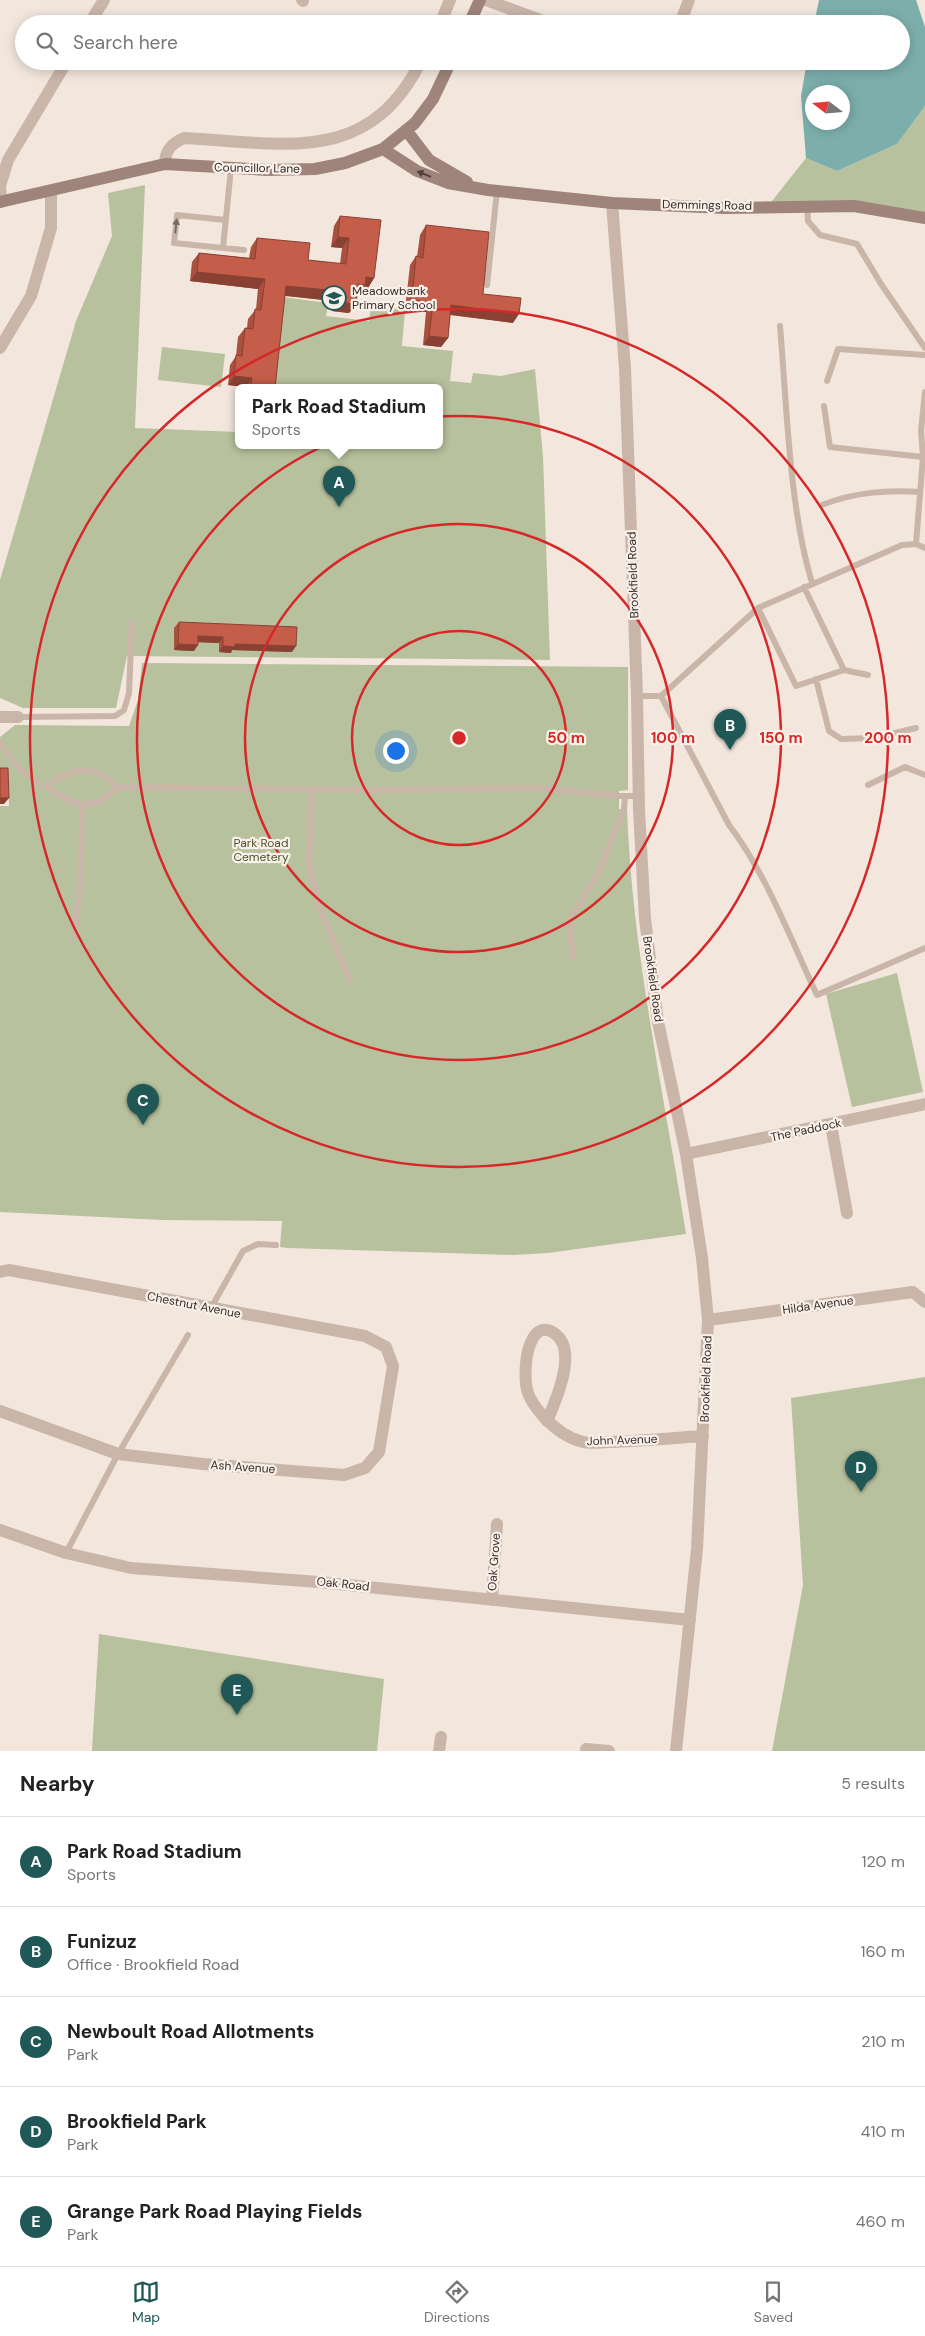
<!DOCTYPE html>
<html lang="en">
<head>
<meta charset="utf-8">
<style>
	body { margin:0; font-family:"DM Sans",sans-serif; background:#f6f6f6; color:#222 }
	.compass { position:absolute; left:805px; top:85px; width:45px; height:45px; border-radius:50%; background:#fff; box-shadow:0 2px 12px #0003; rotate:286deg }
	.you { position:absolute; left:395px; top:750px; width:18px; height:18px; margin:-12px; border:4px solid #fff; border-radius:50%; background:#1a73e8; box-shadow:0 0 0 8px #1a73e833 }
	.badge { display:grid; place-items:center; width:32px; height:32px; border-radius:50%; background:#1f5857; color:#fff; font-size:16px; font-weight:700 }
	.pin { position:absolute; translate:-50% -41px; filter:drop-shadow(0 1px 2px #0008) }
	.pin::after { content:''; position:absolute; top:26px; width:18px; height:15px; background:inherit; clip-path:polygon(0 0,100% 0,50% 100%) }
	.popup { position:absolute; left:235px; top:384px; width:208px; height:65px; box-sizing:border-box; display:grid; place-content:center; border-radius:8px; background:#fff; filter:drop-shadow(0 1px 4px #0005); font-size:16px; white-space:nowrap; color:#767676 }
	.popup b { font-size:19px; color:#222 }
	.popup::after { content:''; position:absolute; left:50%; top:100%; margin-left:-10px; border:10px solid transparent; border-top-color:#fff }
	.list { margin:0; padding:0; list-style:none }
	h2 { display:flex; justify-content:space-between; align-items:center; height:65px; margin:0; padding:0 20px; font-size:21px }
	h2 small { font-size:16px; font-weight:400; color:#767676 }
	.list li { display:grid; grid-template-columns:32px 1fr auto; gap:15px; align-items:center; box-sizing:border-box; height:90px; padding:0 20px; border-top:1px solid #e0e0e0 }
	.list b { display:block; font-size:19px; white-space:nowrap }
	.list p { margin:0; font-size:16px; white-space:nowrap; color:#767676 }
	.list em { font-size:16px; font-style:normal; color:#767676 }
	.icon { flex:none; width:28px; height:28px; fill:none; stroke:currentColor; stroke-width:2; stroke-linecap:round; stroke-linejoin:round }
	.map { position:relative; flex:none; width:925px; height:1751px; overflow:hidden }
	.search { position:absolute; background:#fff; box-shadow:0 2px 12px #0003; left:15px; right:15px; top:15px; height:55px; display:flex; align-items:center; gap:12px; box-sizing:border-box; padding:0 18px; border-radius:28px; color:#767676; font-size:19px }
	.sheet { height:515px; background:#fff }
	nav { display:flex; justify-content:space-around; align-items:center; box-sizing:border-box; height:70px; border-top:1px solid #e0e0e0; background:#fff; font-size:14px; color:#767676 }
	nav a { display:grid; justify-items:center; gap:2px }
	nav .on { color:#1f5857 }
	.map>svg:first-child { display:block }
	.green { fill:#b8c19d }
	.water { fill:#7cafac; fill-rule:evenodd }
	.lines { fill:none; stroke-linecap:round; stroke-linejoin:round }
	.lane { stroke:#cab5a9; stroke-width:6 }
	.street { stroke:#cab5a9; stroke-width:12 }
	.secondary { stroke:#9e847a; stroke-width:12 }
	.wall { fill:#a9503f }
	.shaded-wall { fill:#894133 }
	.building { fill:#c45d49; stroke:#894133 }
	.oneway { fill:#51423d }
	.oneway2 { fill:#796a63 }
	.ring { fill:none; stroke:#d62828; stroke-width:2.5 }
	.labels { text-anchor:middle; stroke-width:4.5; stroke-linejoin:round; paint-order:stroke }
	.street-label { font-size:12px; fill:#372c29; stroke:#f9f1e9 }
	.poi-label { font-size:12px; fill:#372c29; stroke:#f9f1e9; text-anchor:start }
	.park-label { font-size:12px; fill:#4a552d; stroke:#f9f1e9 }
	.centre { fill:#d62828; stroke:#f9f1e9; stroke-width:2.5 }
	.ring-label { font-size:15px; text-anchor:middle; font-weight:bold; fill:#d62828; stroke:#f9f1e9; stroke-width:4.5; stroke-linejoin:round; paint-order:stroke }
</style>
</head>
<body>
<div class="map">
<svg width="925" height="1751" viewBox="0 0 925 1751">
	<rect width="100%" height="100%" fill="#f2e6dd"/>
	<path class="green" d="M 925,106 L 925,218 L 854,206 L 768,206 L 806,158 L 837,171 L 897,144 Z
		M 145,185 L 135,428 L 239,432 L 239,446 L 439,446 L 439,388 L 272,388 L 282,297 L 328,303 L 326,316 L 369,321 L 371,305 L 405,310 L 402,346 L 453,351 L 450,381 L 471,383 L 473,373 L 501,376 L 535,369 L 543,456 L 550,660 L 127,656 L 116,708 L 23,708 L 0,698 L 0,580 L 76,321 L 112,236 L 108,193 Z
		M 162,347 L 225,354 L 221,387 L 158,380 Z
		M 142,663 L 628,667 L 628,790 L 619,791 L 619,809 L 627,809 C 632,953 664,1092 686,1234 L 548,1253 L 514,1255 L 288,1248 L 280,1247 L 282,1221 L 162,1220 L 0,1212 L 0,806 L 9,806 L 8,771 L 0,770 L 0,737 L 15,725 L 129,726 L 138,700 Z
		M 897,973 L 923,1092 L 852,1107 L 826,994 Z
		M 925,1377 L 925,1751 L 772,1751 L 803,1585 L 791,1398 Z
		M 99,1634 L 384,1679 L 377,1751 L 92,1751 Z"/>
	<path class="water" d="M 819,0 L 916,0 L 925,27 L 925,106 L 897,144 L 837,171 L 806,158 L 801,96 L 807,61 L 901,61 L 901,24 L 814,24 ZM 812,92 L 842,92 L 842,122 L 812,122 Z"/>
	<g class="lines">
		<path class="lane" d="M 231,168 L 223,248 L 244,250
			M 807,206 L 808,221 L 820,235 L 857,244 L 881,284 L 925,348
			M 223,248 L 174,243 L 177,215 L 226,220
			M 487,285 L 497,191
			M 780,326 C 787,407 789,506 812,583
			M 827,381 L 838,349 L 925,355
			M 824,406 L 830,447 L 923,457
			M 822,505 C 855,492 886,490 920,492
			M 916,544 L 923,457 L 921,431 L 925,392
			M 804,587 L 844,670
			M 758,608 L 796,686 L 844,670 L 868,675
			M 816,679 L 829,731 L 841,739 L 874,738 L 916,728
			M 637,696 L 661,696 L 729,825 C 767,875 790,938 817,995 L 925,948
			M 661,696 L 758,608 L 902,545 L 916,544 L 925,548
			M 18,717 L 115,716 L 124,710 L 129,693 L 132,622
			M 0,742 C 15,766 22,773 46,787 C 74,804 89,816 117,787 L 374,790 L 538,788 L 619,796 L 638,796
			M 868,785 L 905,767 L 925,775
			M 47,787 C 70,768 93,762 117,787
			M 312,790 L 309,864 L 320,909 L 350,981
			M 74,937 L 81,879 L 82,804
			M 573,958 L 569,920 L 598,874 L 624,809 L 625,796
			M 211,1308 L 243,1251 L 258,1244 L 276,1245
			M 66,1553 L 118,1454 L 188,1335"/>
		<path class="street" d="M 302,0 L 303,1
			M 486,0 L 551,24
			M 89,24 L 104,0
			M 440,24 L 450,0
			M 680,24 L 689,0
			M 165,164 C 165,150 172,143 184,138 C 283,143 368,167 421,61
			M 1,202 L 0,186 L 8,160 L 67,61
			M 612,203 L 625,368 L 637,696 L 639,810 L 645,919 L 658,1022 L 686,1154 L 702,1258 L 708,1320 L 697,1549 L 676,1751
			M 0,348 L 31,296 L 51,228 L 51,191
			M 0,717 L 18,717
			M 831,1125 L 847,1213
			M 686,1154 L 925,1104
			M 0,1272 L 9,1270 L 365,1336 L 386,1347 L 393,1366 L 379,1452 L 365,1468 L 344,1475 L 203,1464 L 118,1454 L 0,1411
			M 708,1320 L 913,1292 L 925,1302
			M 547,1421 C 556,1400 579,1349 554,1333 C 534,1320 527,1350 526,1364 C 524,1388 527,1398 543,1416 C 554,1428 566,1438 583,1442 C 590,1444 601,1442 609,1442 C 641,1441 672,1438 703,1436
			M 0,1530 L 66,1553 L 131,1568 L 319,1582 L 690,1620
			M 492,1600 L 497,1524
			M 586,1749 L 609,1751
			M 439,1751 L 441,1737"/>
		<path class="secondary" d="M 469,24 L 480,0
			M 406,130 L 429,160 L 467,182
			M 383,149 L 417,171 L 448,183 L 488,190 L 612,203 L 724,208 L 854,206 L 925,218
			M 0,202 L 165,164 L 267,170 L 315,169 L 345,163 L 383,149 L 415,123 L 433,99 L 451,61"/>
	</g>
	<path class="wall" d="M 340,216 L 374,278 L 368,288 L 364,287 L 358,295 L 357,295 L 356,304 L 349,313 L 332,311 L 333,301 L 285,296 L 275,388 L 245,388 L 245,387 L 228,385 L 230,365 L 236,356 L 238,337 L 245,328 L 247,328 L 248,319 L 256,309 L 258,289 L 190,281 L 192,262 L 199,253 L 249,258 L 251,247 L 257,238 L 308,260 L 340,264 L 342,248 L 331,247 L 334,226 Z
		M 426,225 L 483,294 L 513,323 L 450,315 L 448,338 L 441,347 L 423,345 L 426,312 L 405,310 L 410,265 L 416,256 L 417,257 L 420,235 Z
		M 179,622 L 292,652 L 232,650 L 231,653 L 219,652 L 219,643 L 198,642 L 194,651 L 174,650 L 174,628 Z"/>
	<path class="shaded-wall" d="M 338,237 L 349,238 L 342,248 L 331,247 Z
		M 197,272 L 265,279 L 258,289 L 190,281 Z
		M 366,277 L 374,278 L 368,288 L 364,287 L 358,295 L 351,294 L 358,284 Z
		M 286,286 L 339,291 L 333,301 L 280,295 Z
		M 412,300 L 433,303 L 426,312 L 405,310 Z
		M 338,302 L 356,304 L 349,313 L 332,311 Z
		M 451,305 L 519,314 L 513,323 L 445,314 Z
		M 429,336 L 448,338 L 441,347 L 423,345 Z
		M 234,376 L 252,378 L 245,387 L 228,385 Z
		M 198,636 L 223,637 L 219,643 L 194,642 Z
		M 178,644 L 198,645 L 194,651 L 174,650 Z
		M 235,644 L 296,646 L 292,652 L 232,650 L 231,653 L 219,652 L 223,646 Z
		M 0,798 L 9,798 L 4,804 L 0,804 Z"/>
	<path class="building" d="M 340,216 L 381,220 L 374,278 L 366,277 L 365,285 L 358,284 L 356,304 L 338,302 L 339,291 L 286,286 L 275,388 L 253,388 L 253,386 L 251,386 L 252,378 L 234,376 L 236,355 L 242,356 L 245,328 L 253,329 L 255,309 L 261,310 L 265,279 L 197,272 L 199,253 L 255,259 L 257,238 L 310,243 L 308,260 L 346,264 L 349,238 L 338,237 Z
		M 426,225 L 489,232 L 483,294 L 521,298 L 519,314 L 451,305 L 448,338 L 429,336 L 433,303 L 412,300 L 416,256 L 423,258 Z
		M 179,622 L 297,627 L 296,646 L 235,644 L 235,647 L 223,646 L 223,637 L 198,636 L 198,645 L 178,644 Z
		M 0,768 L 8,768 L 9,798 L 0,798 Z"/>
	<defs><path id="oneway-solid" d="M-6-.8H1V-3.2L6.5 0L1 3.2V.8H-6Z" transform="scale(1.25)"/></defs>
	<use class="oneway" href="#oneway-solid" transform="translate(424 174) rotate(-158)"/>
	<use class="oneway2" href="#oneway-solid" transform="translate(176 226) rotate(-84)"/>
	<g class="ring">
		<circle cx="459" cy="738" r="107"/>
		<circle cx="459" cy="738" r="214"/>
		<circle cx="459" cy="738" r="322"/>
		<circle cx="459" cy="738" r="429"/>
	</g>
	<defs>
		<g id="school-ring" transform="scale(1.25)"><circle r="9.5" fill="#f9f1e9" stroke="#1f5857" stroke-width="1.5"/><path d="M0-5L7-2L0 1L-7-2ZM-4 1L0 2.5L4 1V4Q0 6-4 4Z" fill="#1f5857"/></g>
	</defs>
	<g fill-rule="evenodd">
		<use href="#school-ring" x="334" y="298"/>
	</g>
	<g class="labels">
		<g class="street-label">
			<text transform="translate(257 168) rotate(1)" y="4">Councillor Lane</text>
			<text transform="translate(707 205) rotate(1)" y="4">Demmings Road</text>
			<text transform="translate(633 575) rotate(-92)" y="4">Brookfield Road</text>
			<text transform="translate(653 979) rotate(82)" y="4">Brookfield Road</text>
			<text transform="translate(806 1130) rotate(-12)" y="4">The Paddock</text>
			<text transform="translate(194 1305) rotate(11)" y="4">Chestnut Avenue</text>
			<text transform="translate(818 1305) rotate(-8)" y="4">Hilda Avenue</text>
			<text transform="translate(706 1379) rotate(-88)" y="4">Brookfield Road</text>
			<text transform="translate(622 1440) rotate(-2)" y="4">John Avenue</text>
			<text transform="translate(243 1467) rotate(4)" y="4">Ash Avenue</text>
			<text transform="translate(494 1562) rotate(-86)" y="4">Oak Grove</text>
			<text transform="translate(343 1584) rotate(6)" y="4">Oak Road</text>
		</g>
		<g class="poi-label">
			<text x="352" y="295">Meadowbank<tspan x="352" dy="14">Primary School</tspan></text>
		</g>
		<g class="park-label">
			<text x="261" y="847">Park Road<tspan x="261" dy="14">Cemetery</tspan></text>
		</g>
	</g>
	<circle cx="459" cy="738" r="8" class="centre"/>
	<g class="ring-label">
		<text x="566" y="743">50 m</text>
		<text x="673" y="743">100 m</text>
		<text x="781" y="743">150 m</text>
		<text x="888" y="743">200 m</text>
	</g>
</svg>
<svg class="compass" viewBox="-18 -18 36 36"><path d="M0-13l5 13h-10z" fill="#e53935"/><path d="M0 13l5-13h-10z" fill="#767676"/></svg>
<div class="you"></div>
<div class="pin badge" style="left:339px;top:507px">A</div>
<div class="popup"><b>Park Road Stadium</b>Sports</div>
<div class="pin badge" style="left:730px;top:750px">B</div>
<div class="pin badge" style="left:143px;top:1125px">C</div>
<div class="pin badge" style="left:861px;top:1492px">D</div>
<div class="pin badge" style="left:237px;top:1715px">E</div>
<div class="search"><svg class="icon" aria-label="search" viewBox="0 0 24 24"><circle cx="10" cy="10" r="6"/><path d="M15 15l6 6"/></svg>Search here</div>
</div>
<section class="sheet">
<h2>Nearby<small>5 results</small></h2>
<ul class="list">
<li><span class="badge">A</span><div><b>Park Road Stadium</b><p>Sports</p></div><em>120 m</em></li>
<li><span class="badge">B</span><div><b>Funizuz</b><p>Office · Brookfield Road</p></div><em>160 m</em></li>
<li><span class="badge">C</span><div><b>Newboult Road Allotments</b><p>Park</p></div><em>210 m</em></li>
<li><span class="badge">D</span><div><b>Brookfield Park</b><p>Park</p></div><em>410 m</em></li>
<li><span class="badge">E</span><div><b>Grange Park Road Playing Fields</b><p>Park</p></div><em>460 m</em></li>
</ul>
</section>
<nav>
<a class="on"><svg class="icon" aria-label="map" viewBox="0 0 24 24"><path d="M3 6l6-2 6 2 6-2v14l-6 2-6-2-6 2zM9 4v14M15 6v14"/></svg>Map</a>
<a><svg class="icon" aria-label="directions" viewBox="0 0 24 24"><path d="M12 3l9 9-9 9-9-9zM9 14v-3h6M13 9l2 2-2 2"/></svg>Directions</a>
<a><svg class="icon" aria-label="saved" viewBox="0 0 24 24"><path d="M7 4h10v16l-5-4-5 4z"/></svg>Saved</a>
</nav>
</body>
</html>
